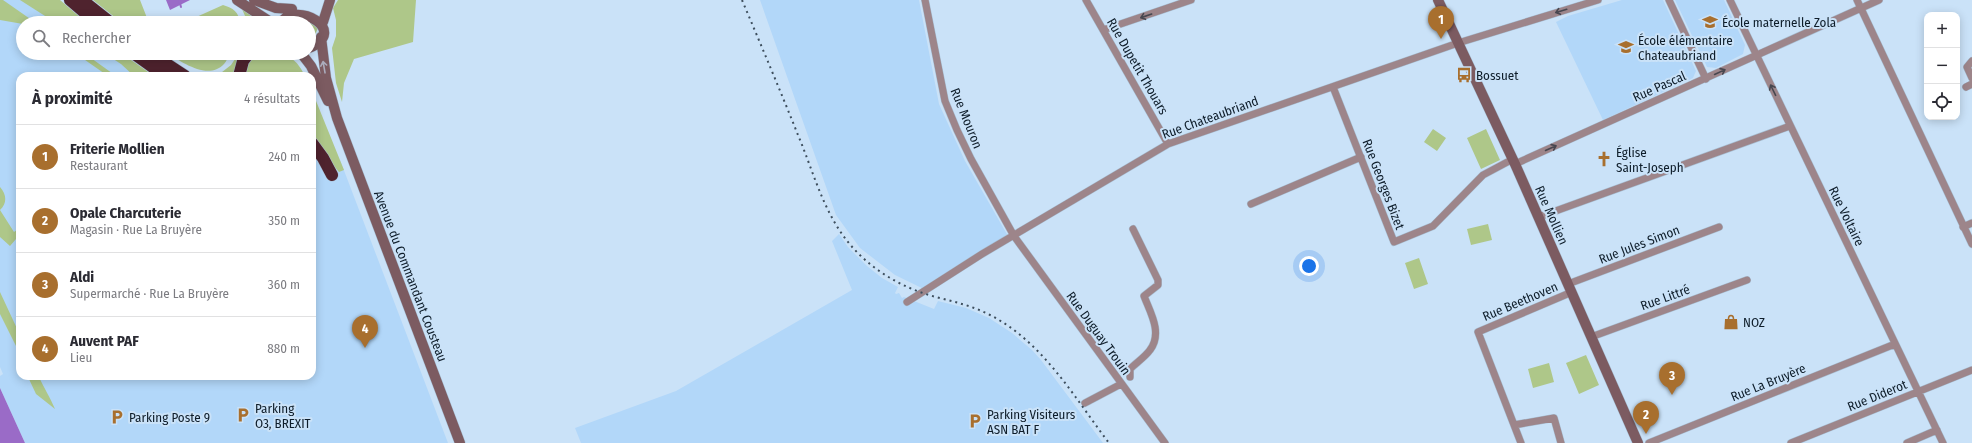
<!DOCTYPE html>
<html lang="fr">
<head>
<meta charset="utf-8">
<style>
	body { margin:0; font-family:"Fira Sans Condensed",sans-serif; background:#f2f2f3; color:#2b2b33 }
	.controls { position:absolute; right:12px; top:12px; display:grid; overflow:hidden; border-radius:8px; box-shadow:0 2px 10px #0003 }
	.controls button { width:36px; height:36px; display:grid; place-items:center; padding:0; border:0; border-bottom:1px solid #e1e1e2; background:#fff; color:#2b2b33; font:20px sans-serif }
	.you { position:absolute; left:1309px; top:266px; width:14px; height:14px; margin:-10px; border:3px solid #fff; border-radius:50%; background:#1a73e8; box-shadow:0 0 0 6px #1a73e833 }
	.badge { display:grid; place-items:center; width:26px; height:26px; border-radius:50%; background:#a86f2e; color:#fff; font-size:13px; font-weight:700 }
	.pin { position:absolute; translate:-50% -33px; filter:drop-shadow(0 1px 2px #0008) }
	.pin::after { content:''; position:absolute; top:21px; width:14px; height:12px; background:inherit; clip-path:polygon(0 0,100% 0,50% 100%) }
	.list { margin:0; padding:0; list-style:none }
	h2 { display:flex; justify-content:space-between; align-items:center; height:52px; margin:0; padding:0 16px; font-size:17px }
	h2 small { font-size:13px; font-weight:400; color:#7c7c81 }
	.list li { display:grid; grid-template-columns:26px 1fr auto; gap:12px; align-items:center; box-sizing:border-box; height:64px; padding:0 16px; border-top:1px solid #e1e1e2 }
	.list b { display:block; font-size:15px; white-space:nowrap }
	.list p { margin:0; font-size:13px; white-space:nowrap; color:#7c7c81 }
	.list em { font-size:13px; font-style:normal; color:#7c7c81 }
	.icon { flex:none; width:22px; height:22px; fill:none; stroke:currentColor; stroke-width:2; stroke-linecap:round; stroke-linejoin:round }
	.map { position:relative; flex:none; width:1972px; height:443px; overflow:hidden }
	.search { position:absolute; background:#fff; box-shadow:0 2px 10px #0003; left:16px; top:16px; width:300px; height:44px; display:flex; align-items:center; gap:10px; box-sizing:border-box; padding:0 14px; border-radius:22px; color:#7c7c81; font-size:15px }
	.panel { position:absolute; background:#fff; box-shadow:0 2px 10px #0003; left:16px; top:72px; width:300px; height:308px; border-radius:12px }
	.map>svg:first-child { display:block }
	.built { fill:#b2d7f9 }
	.green { fill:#aec789 }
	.water { fill:#9a6bc7 }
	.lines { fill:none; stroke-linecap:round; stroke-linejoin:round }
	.stream { stroke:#9a6bc7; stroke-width:2 }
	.street-casing { stroke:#a8bfd3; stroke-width:8 }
	.secondary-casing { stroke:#a8bfd3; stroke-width:11 }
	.highway-casing { stroke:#a8bfd3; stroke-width:13 }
	.street { stroke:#9d858a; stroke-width:7 }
	.secondary { stroke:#7c5b61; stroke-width:10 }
	.highway { stroke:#4f232e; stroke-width:12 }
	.rail { stroke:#3d4e5d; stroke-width:2; stroke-dasharray:2 4; stroke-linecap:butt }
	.oneway { stroke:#474750 }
	.oneway2 { stroke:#abacbc }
	.labels { text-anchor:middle; stroke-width:4; stroke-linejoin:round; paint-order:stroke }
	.poi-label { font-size:13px; fill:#0e1d2a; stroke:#cae2f8; text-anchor:start }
	.street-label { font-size:13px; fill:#0e1d2a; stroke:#cae2f8 }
</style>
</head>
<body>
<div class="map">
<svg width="1972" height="443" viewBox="0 0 1972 443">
	<rect width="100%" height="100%" fill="#cae2f8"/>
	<path class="built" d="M 0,0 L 45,0 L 76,23 L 23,23 L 23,53 L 117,53 L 150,76 L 20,76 L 20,376 L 312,376 L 312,152 L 340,160 L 448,443 L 25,443 L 0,388 L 0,376 L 3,374 L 0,367 Z
		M 760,0 L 919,0 L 939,104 L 965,161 L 1008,236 L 930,292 L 895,275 L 860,248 L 836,215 Z
		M 1622,0 L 1663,0 L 1696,71 L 1693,78 L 1603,120 L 1556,22 L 1568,16 Z
		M 1675,0 L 1724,0 L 1745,45 L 1743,54 L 1716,68 L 1707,67 Z
		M 839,234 L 848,247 L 867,266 L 882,278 L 898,287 L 895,293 L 896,294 L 899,293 L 902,298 L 904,297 L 934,309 L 938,301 L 966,308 L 989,318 L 1012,333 L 1032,350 L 1041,360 L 1103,443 L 581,443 L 575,428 L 676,391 L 852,290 L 832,241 Z"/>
	<path class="green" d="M 0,0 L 3,0 L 36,23 L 23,24 L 0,20 Z
		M 20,0 L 60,0 L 87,23 L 56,23 Z
		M 93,0 L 140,0 L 149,23 L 122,23 Z
		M 338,0 L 416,0 L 413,42 L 354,59 L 344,83 L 342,102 L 336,83 L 332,48 L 336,36 L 336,20 L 333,8 Z
		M 223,5 C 233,8 239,12 240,23 L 183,23 Z
		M 242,9 L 261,23 L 248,23 Z
		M 298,13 L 318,28 L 314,37 L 309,41 L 309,23 L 288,23 Z
		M 75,53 L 84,53 L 116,76 L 108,76 Z
		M 104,53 L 121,53 L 154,76 L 134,76 L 121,64 Z
		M 167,53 L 230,53 C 228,56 227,61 224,64 C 208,81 182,62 167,53 Z
		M 239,53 L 243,53 L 235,76 L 217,76 L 231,65 Z
		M 256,53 C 280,53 293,51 305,76 L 243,76 L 252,56 Z
		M 312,91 L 344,170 L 339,172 L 312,140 Z
		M 1433,129 L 1446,138 L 1437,151 L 1424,142 Z
		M 1486,129 L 1500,160 L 1481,169 L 1467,138 Z
		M 0,187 C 7,195 7,203 0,210 L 14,232 L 18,229 L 16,239 L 10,246 L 0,237 Z
		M 1488,224 L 1492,240 L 1471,245 L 1467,229 Z
		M 1419,258 L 1428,284 L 1414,289 L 1405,263 Z
		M 0,292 L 20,335 L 20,354 L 0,314 Z
		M 1586,355 L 1599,385 L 1579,394 L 1566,363 Z
		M 1549,363 L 1554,382 L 1533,388 L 1528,369 Z
		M 31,376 L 39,377 C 44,388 50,397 55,409 L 36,394 L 28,377 Z"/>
	<path class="water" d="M 166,0 L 190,0 L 170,10 Z
		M 0,388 L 25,443 L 0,443 Z"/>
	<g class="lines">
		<path class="stream" d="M 179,0 L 181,7"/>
		<g class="street-casing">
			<path id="street" d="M 925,0 L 945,101 L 957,130 L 971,159 L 1014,236 L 1165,443
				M 1086,0 L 1168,144
				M 1669,0 L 1706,79
				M 1730,0 L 1943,443
				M 1857,0 L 1972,244
				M 1103,30 L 1191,0
				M 1972,61 L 1967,67 L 1972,78
				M 1333,87 L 1394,242 L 1433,226 L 1483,175 L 1513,159
				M 1966,87 L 1972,84
				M 1515,164 L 1879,0
				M 1251,204 L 1361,157
				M 1539,217 L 1790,126
				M 1963,227 L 1972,223
				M 1568,284 L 1719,227
				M 907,302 L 982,254 L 1168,144 L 1458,43 L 1598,0
				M 1591,337 L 1747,280
				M 1130,377 L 1130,369 C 1136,363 1145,357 1150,350 C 1163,333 1150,312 1144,296 L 1158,285 L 1158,280 L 1133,229
				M 1085,403 L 1121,384
				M 1514,425 L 1554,418 L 1561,443
				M 1521,443 L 1478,332 L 1572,292
				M 1649,443 L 1895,344
				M 1791,443 L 1972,370
				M 1907,443 L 1937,430"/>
		</g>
		<g class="secondary-casing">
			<path id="secondary" d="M 237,0 L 272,23
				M 254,0 L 276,8 L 292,9
				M 1438,0 L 1515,164 L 1638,443
				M 323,22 L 330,0
				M 281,23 C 294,0 351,30 309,48
				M 321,37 L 326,78 L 337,118 L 460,443
				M 301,53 L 311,66 L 328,101"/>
		</g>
		<g class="highway-casing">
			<path id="highway" d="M 70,0 L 97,23
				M 82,0 L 111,23
				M 133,53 L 165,76
				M 150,53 L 185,76
				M 239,76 L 243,61 L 249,53
				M 312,143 L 323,158 L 332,175"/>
		</g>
		<use href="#street" class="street"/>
		<use href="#secondary" class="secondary"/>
		<use href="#highway" class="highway"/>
		<path class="rail" d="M 742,0 C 761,45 780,90 798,135 C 816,178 826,224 862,257 C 882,276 909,290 936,297 C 955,302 973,306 990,315 C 1043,342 1074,397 1109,443"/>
	</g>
	<defs><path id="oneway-shaft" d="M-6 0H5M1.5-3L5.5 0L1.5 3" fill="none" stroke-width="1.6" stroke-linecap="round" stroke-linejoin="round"/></defs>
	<g class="oneway">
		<use href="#oneway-shaft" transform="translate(1561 11) rotate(163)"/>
		<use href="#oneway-shaft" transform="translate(1146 16) rotate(161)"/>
		<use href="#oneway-shaft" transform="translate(1720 72) rotate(-25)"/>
		<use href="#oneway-shaft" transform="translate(1773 90) rotate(-116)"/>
		<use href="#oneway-shaft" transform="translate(1551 148) rotate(-24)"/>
	</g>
	<use class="oneway2" href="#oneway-shaft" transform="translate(324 67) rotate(-100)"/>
	<defs>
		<g id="school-bare" transform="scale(1.2)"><path d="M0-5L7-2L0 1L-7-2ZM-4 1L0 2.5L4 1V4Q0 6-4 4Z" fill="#a86f2e" stroke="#cae2f8" stroke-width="2.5" paint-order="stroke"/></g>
		<g id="bus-bare" transform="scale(1.2)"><path d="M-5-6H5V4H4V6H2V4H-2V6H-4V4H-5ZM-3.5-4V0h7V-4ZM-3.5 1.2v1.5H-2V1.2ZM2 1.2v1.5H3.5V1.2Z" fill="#a86f2e" stroke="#cae2f8" stroke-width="2.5" paint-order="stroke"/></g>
		<g id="church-bare" transform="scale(1.2)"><path d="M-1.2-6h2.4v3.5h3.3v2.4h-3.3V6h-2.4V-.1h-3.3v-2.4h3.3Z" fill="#a86f2e" stroke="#cae2f8" stroke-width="2.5" paint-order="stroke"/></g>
		<g id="shop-bare" transform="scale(1.2)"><path d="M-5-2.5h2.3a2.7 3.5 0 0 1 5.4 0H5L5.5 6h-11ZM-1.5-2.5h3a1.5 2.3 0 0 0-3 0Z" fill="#a86f2e" stroke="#cae2f8" stroke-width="2.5" paint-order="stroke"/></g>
		<g id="parking-bare" transform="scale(1.2)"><path d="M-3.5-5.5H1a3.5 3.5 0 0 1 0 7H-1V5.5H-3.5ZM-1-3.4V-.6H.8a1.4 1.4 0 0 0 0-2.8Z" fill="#a86f2e" stroke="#cae2f8" stroke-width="2.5" paint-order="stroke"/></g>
	</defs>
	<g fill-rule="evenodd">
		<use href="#school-bare" x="1710" y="22"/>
		<use href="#school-bare" x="1626" y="47"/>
		<use href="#bus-bare" x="1464" y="75"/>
		<use href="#church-bare" x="1604" y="159"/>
		<use href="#shop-bare" x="1731" y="322"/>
		<use href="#parking-bare" x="243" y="415"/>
		<use href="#parking-bare" x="117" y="417"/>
		<use href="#parking-bare" x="975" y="421"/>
	</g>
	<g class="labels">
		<g class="poi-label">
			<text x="1722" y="27">École maternelle Zola</text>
			<text x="1638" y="45">École élémentaire<tspan x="1638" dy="15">Chateaubriand</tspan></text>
			<text x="1476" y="80">Bossuet</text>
			<text x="1616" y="157">Église<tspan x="1616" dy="15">Saint-Joseph</tspan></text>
			<text x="1743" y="327">NOZ</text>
			<text x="255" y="413">Parking<tspan x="255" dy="15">O3, BREXIT</tspan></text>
			<text x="987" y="419">Parking Visiteurs<tspan x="987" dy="15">ASN BAT F</tspan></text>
			<text x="129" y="422">Parking Poste 9</text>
		</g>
		<g class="street-label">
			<text transform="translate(1138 66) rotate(60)" y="5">Rue Dupetit Thouars</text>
			<text transform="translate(1659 86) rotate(-24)" y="5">Rue Pascal</text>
			<text transform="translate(1210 117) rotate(-20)" y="5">Rue Chateaubriand</text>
			<text transform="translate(967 118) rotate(68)" y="5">Rue Mouron</text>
			<text transform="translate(1384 184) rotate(69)" y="5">Rue Georges Bizet</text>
			<text transform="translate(1552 215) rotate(66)" y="5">Rue Mollien</text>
			<text transform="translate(1847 216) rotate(64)" y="5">Rue Voltaire</text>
			<text transform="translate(1639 244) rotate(-21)" y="5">Rue Jules Simon</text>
			<text transform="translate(411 276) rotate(69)" y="5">Avenue du Commandant Cousteau</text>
			<text transform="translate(1665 297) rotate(-20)" y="5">Rue Littré</text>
			<text transform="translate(1520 301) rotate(-23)" y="5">Rue Beethoven</text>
			<text transform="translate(1099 333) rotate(54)" y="5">Rue Duguay Trouin</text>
			<text transform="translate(1768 382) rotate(-22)" y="5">Rue La Bruyère</text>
			<text transform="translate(1877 395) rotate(-22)" y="5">Rue Diderot</text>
		</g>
	</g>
</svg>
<div class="controls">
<button>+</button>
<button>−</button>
<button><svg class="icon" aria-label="locate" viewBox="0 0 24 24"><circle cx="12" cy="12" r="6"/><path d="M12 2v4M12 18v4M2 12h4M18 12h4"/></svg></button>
</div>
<div class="you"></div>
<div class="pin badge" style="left:1441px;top:39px">1</div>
<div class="pin badge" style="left:1646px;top:434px">2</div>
<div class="pin badge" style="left:1672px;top:395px">3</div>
<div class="pin badge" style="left:365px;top:348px">4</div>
<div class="search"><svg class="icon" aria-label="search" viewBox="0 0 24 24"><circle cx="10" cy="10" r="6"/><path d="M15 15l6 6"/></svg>Rechercher</div>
<section class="panel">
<h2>À proximité<small>4 résultats</small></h2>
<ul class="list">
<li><span class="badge">1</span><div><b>Friterie Mollien</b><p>Restaurant</p></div><em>240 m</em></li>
<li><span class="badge">2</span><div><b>Opale Charcuterie</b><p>Magasin · Rue La Bruyère</p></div><em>350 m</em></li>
<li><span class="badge">3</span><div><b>Aldi</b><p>Supermarché · Rue La Bruyère</p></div><em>360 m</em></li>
<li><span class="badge">4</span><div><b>Auvent PAF</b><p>Lieu</p></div><em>880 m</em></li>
</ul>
</section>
</div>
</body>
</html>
